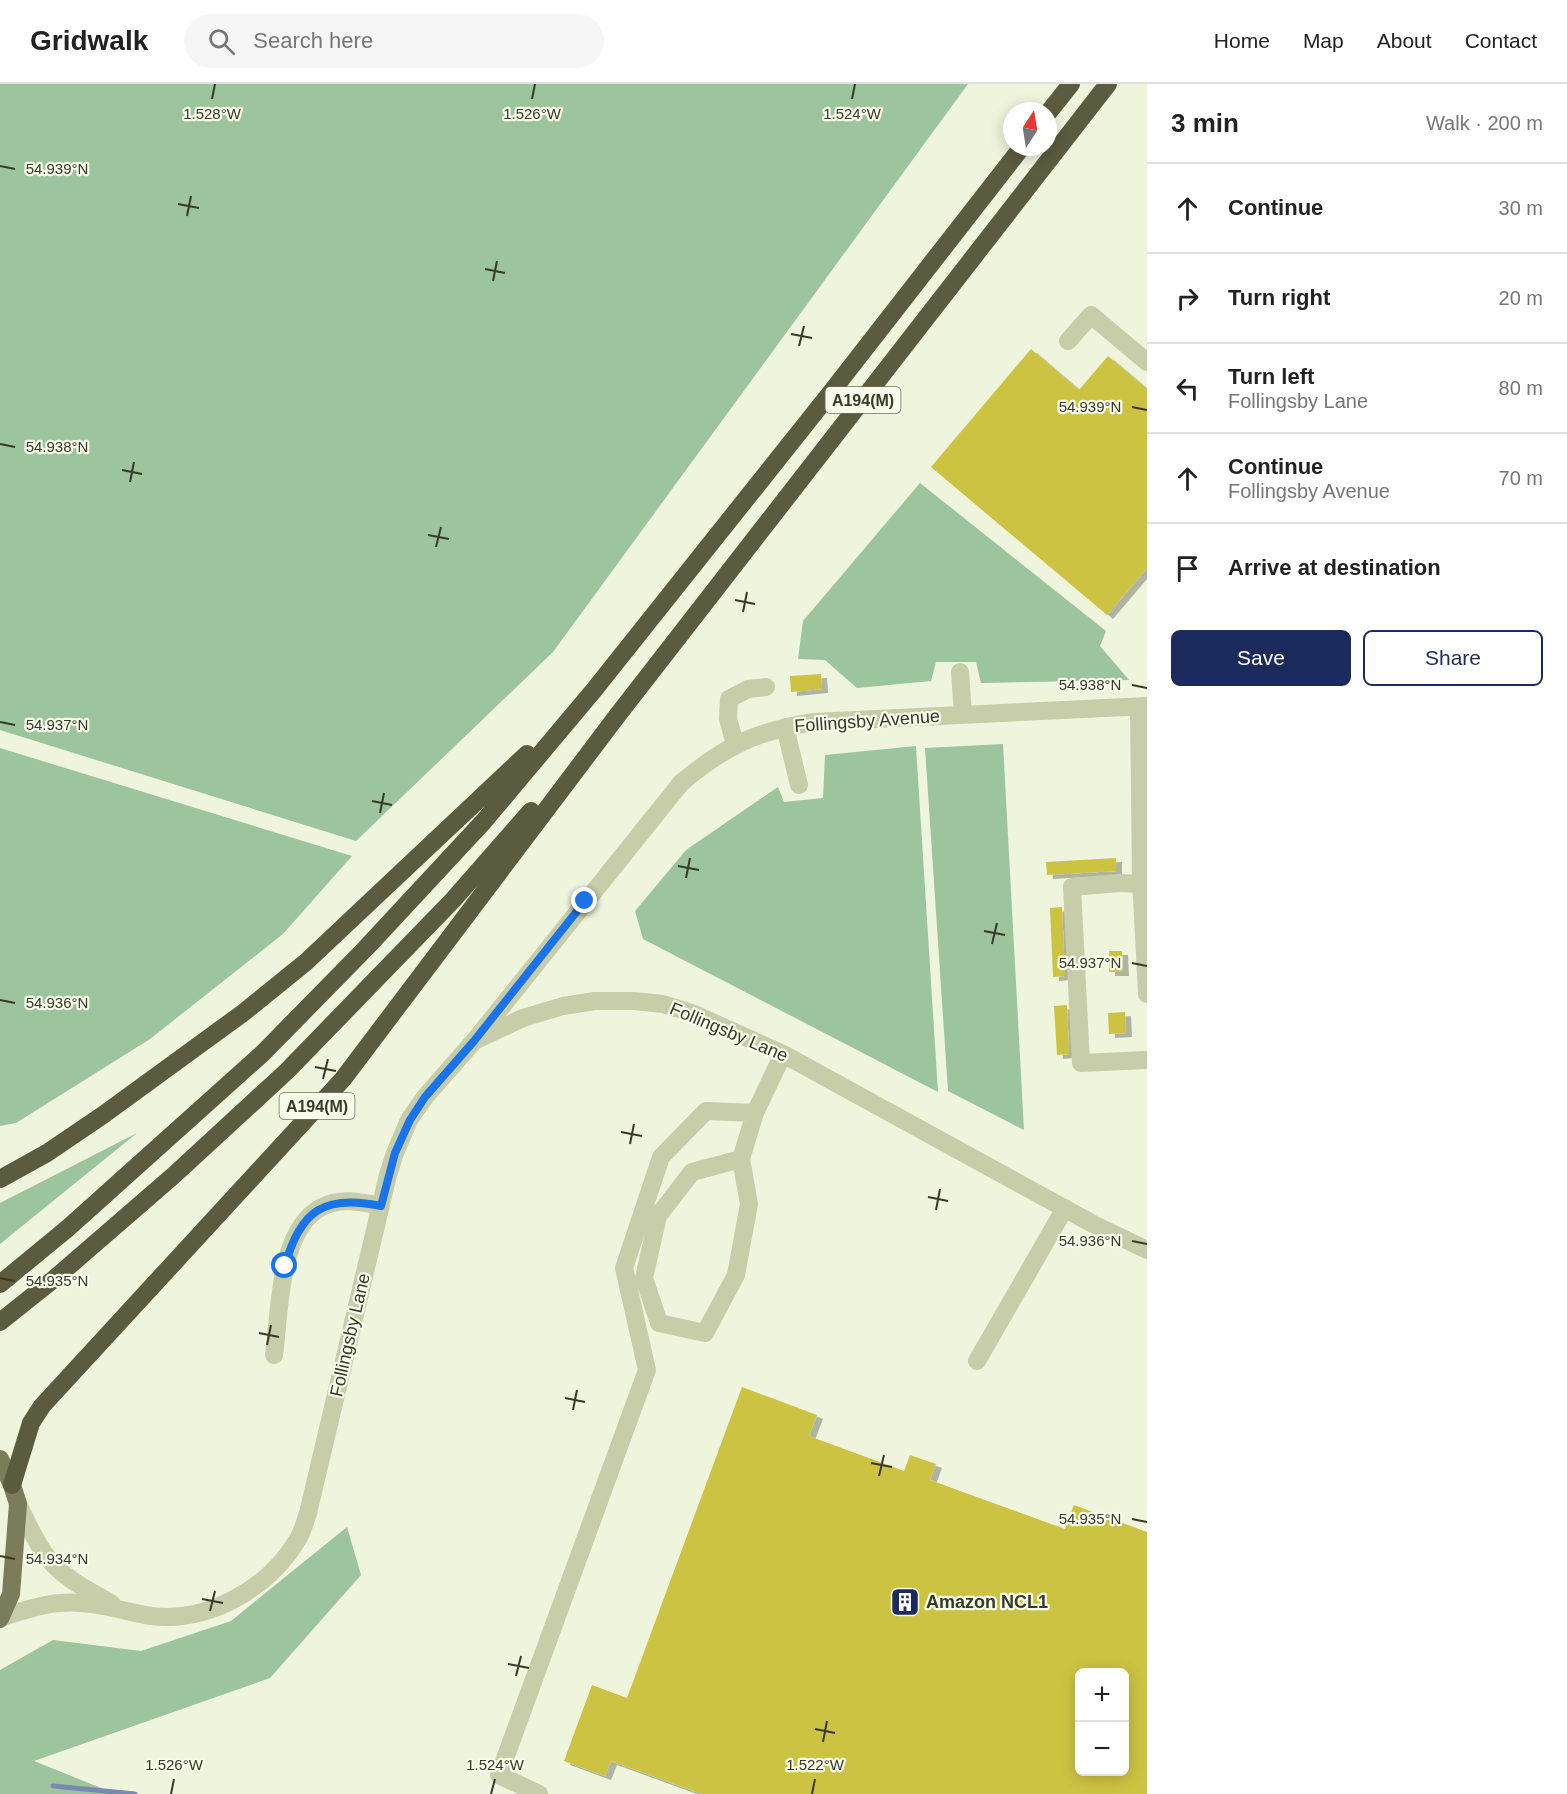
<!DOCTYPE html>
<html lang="en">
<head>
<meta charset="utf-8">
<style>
	body { margin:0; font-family:Arial,sans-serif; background:#f6f6f6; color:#222 }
	.controls { position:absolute; right:18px; bottom:18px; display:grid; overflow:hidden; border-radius:9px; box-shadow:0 3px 15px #0003 }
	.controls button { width:54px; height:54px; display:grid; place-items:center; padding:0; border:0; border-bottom:2px solid #e0e0e0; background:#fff; color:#222; font:30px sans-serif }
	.compass { position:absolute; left:1003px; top:18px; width:54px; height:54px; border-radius:50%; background:#fff; box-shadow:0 3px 15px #0003; rotate:12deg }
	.stop { position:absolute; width:18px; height:18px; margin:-14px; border:4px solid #1a73e8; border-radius:50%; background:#fff }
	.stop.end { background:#1a73e8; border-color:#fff; box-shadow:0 2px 6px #0008 }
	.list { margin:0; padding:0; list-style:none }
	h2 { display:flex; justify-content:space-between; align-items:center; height:78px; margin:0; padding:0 24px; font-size:26px }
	h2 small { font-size:20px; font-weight:400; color:#767676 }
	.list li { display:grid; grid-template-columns:39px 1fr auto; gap:18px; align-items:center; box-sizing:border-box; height:90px; padding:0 24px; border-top:2px solid #e0e0e0 }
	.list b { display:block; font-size:22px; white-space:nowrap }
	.list p { margin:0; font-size:20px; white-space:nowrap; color:#767676 }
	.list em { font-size:20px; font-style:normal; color:#767676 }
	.actions { display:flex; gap:12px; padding:18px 24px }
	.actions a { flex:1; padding:14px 0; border:2px solid #1b2b5d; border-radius:9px; text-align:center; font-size:21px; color:#1b2b5d }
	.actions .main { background:#1b2b5d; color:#fff }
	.icon { flex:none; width:33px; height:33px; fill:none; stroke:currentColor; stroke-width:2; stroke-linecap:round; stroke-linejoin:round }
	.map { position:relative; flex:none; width:1147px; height:1710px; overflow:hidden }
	header { display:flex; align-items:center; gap:36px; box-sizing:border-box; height:84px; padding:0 30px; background:#fff; border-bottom:2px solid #e0e0e0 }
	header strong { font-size:28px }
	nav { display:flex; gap:33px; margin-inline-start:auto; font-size:21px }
	.search { width:420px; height:54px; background:#f6f6f6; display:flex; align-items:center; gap:15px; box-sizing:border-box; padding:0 21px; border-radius:33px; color:#767676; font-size:22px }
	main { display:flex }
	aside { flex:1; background:#fff }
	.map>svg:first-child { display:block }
	.green { fill:#9cc49d }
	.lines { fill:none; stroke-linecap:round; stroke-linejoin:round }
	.stream { stroke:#7a89b3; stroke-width:5 }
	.building { fill:#cdc342; fill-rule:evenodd; filter:url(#shadow) }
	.minor { stroke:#c7cda8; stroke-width:18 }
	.major { stroke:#7b7c59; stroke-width:18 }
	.highway { stroke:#5b5b3f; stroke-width:18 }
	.route { stroke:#1a73e8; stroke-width:8 }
	.ticks { fill:none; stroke:#393928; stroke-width:2 }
	.labels { text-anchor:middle; stroke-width:4.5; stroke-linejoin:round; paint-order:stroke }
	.shield { fill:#f7fbea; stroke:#727362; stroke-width:1.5 }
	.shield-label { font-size:16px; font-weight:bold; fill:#393928 }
	.street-label { font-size:18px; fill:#393928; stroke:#f7fbea }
	.poi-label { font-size:18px; font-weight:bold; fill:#393928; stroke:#f7fbea; text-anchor:start }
	.ticks-label { font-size:15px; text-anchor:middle; fill:#393928; stroke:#f7fbea; stroke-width:4.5; stroke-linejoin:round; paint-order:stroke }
</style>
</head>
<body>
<header>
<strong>Gridwalk</strong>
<div class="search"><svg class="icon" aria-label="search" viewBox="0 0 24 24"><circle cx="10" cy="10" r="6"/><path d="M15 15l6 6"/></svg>Search here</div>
<nav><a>Home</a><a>Map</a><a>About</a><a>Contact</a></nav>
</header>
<main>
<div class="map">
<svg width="1147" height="1710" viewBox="0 0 1147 1710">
	<defs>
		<filter id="shadow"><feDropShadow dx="6" dy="4" stdDeviation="0" flood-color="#0004"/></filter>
	</defs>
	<rect width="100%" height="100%" fill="#eff4dd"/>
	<path class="green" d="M 0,0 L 968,0 L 553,568 L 356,757 L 0,646 Z
		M 920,399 L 1106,547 L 1100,562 L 1129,596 L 981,599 L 976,578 L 936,578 L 931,597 L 857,604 L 825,576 L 798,575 L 803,537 Z
		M 1003,660 L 1024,1046 L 948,1007 L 925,664 Z
		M 916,662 L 916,663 L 938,1008 L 643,855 L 635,827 L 686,766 L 778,703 L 784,718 L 823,714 L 825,671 Z
		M 0,664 L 352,772 L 283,850 L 150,955 L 16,1039 L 0,1042 Z
		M 137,1049 L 0,1160 L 0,1119 Z
		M 347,1443 L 361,1491 L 270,1594 L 34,1677 L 116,1710 L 0,1710 L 0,1586 L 53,1556 L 141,1567 L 231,1537 Z"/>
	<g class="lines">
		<path class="stream" d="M 53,1702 L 135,1710"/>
	</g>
	<path class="building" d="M 1031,265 L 1079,306 L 1108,272 L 1147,305 L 1147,484 L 1107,531 L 931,383 Z
		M 821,590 L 822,605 L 791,608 L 790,592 Z
		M 1116,774 L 1116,787 L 1047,791 L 1046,778 Z
		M 1062,823 L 1065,892 L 1053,893 L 1050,824 Z
		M 1109,867 L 1122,867 L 1123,888 L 1109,888 Z
		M 1067,921 L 1069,970 L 1057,971 L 1054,922 Z
		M 1125,928 L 1126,949 L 1109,950 L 1108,929 Z
		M 742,1303 L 817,1331 L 809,1352 L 904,1387 L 910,1371 L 936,1380 L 930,1396 L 1065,1445 L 1074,1421 L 1147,1448 L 1147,1710 L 702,1710 L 611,1677 L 605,1692 L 564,1677 L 592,1601 L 627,1614 ZM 1080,1588 L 1125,1588 L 1125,1688 L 1080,1688 Z"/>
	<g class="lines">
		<path class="minor" d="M 1068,257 L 1091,231 L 1147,278
			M 960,588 L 963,631
			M 1139,623 L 1141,794 L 1147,910
			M 785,643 L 799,701
			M 735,660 L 728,635 L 729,615 L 748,605 L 766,603
			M 1141,800 L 1119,799 L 1072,803 L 1081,979 L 1147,976
			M 475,956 L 681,699 C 725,662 756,647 814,638 L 1147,622
			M 741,1075 L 692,1088 L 658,1132 L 644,1194 L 659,1239 L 705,1249 L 736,1191 L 749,1120 L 741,1075 L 755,1029 L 783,970
			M 274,1271 C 280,1229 278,1145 322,1123 C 340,1113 362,1118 381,1122
			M 977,1277 L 1065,1124
			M 18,1420 C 27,1438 35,1458 48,1474 C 64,1495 90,1507 112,1520
			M 2,1533 C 20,1528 41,1520 60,1519 C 91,1516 121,1527 151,1532 C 209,1539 269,1504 298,1455 C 303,1447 305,1437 308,1429 L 388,1091 L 395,1069 L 409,1036 L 425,1013 L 474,957 L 523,934 L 563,922 L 595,917 L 634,917 L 663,920 L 692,929 L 783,970 L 1093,1140 L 1147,1166
			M 539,1710 L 499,1691 L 647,1286 L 624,1184 L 661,1073 L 706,1027 L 755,1029"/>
		<path class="major" d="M 0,1375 L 12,1401 L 18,1420 L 11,1510 L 0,1535"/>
		<path class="highway" d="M 1048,29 L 1071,0
			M 0,1095 L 47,1069 L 103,1031 L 243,929 L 306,878 L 527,670
			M 0,1200 L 68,1144 L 263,969 L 366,864 L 484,737 L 594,606 L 832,307 L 1022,63
			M 0,1238 L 54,1195 L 173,1092 L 287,987 L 453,816 L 531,727
			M 12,1401 L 31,1339 L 42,1322 L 343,995 L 617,632 L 1108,0"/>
	</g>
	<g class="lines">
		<path class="route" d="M 285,1182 C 300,1126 325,1110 381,1122 L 395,1069 L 410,1036 L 425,1013 L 474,957 L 585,817"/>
	</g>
	<path class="ticks" d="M 212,15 L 215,0M 532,15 L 535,0M 852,15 L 855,0M 0,82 L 15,85M 178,120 L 199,124M 187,132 L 191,112M 485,185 L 505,189M 493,197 L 497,177M 791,250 L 812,254M 799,262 L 804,242M 1132,323 L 1147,326M 0,360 L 15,363M 122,386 L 142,390M 130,398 L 134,378M 428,451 L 449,455M 436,463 L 441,443M 735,516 L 755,520M 743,528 L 747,508M 1132,601 L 1147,604M 0,638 L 15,641M 372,717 L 392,721M 380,729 L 384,709M 678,782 L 699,786M 686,794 L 690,774M 984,847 L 1005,851M 992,860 L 997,839M 1132,879 L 1147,882M 0,916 L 15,919M 315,983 L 336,987M 323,995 L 328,975M 621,1048 L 642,1052M 630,1060 L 634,1040M 928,1113 L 948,1117M 936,1126 L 940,1105M 1132,1157 L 1147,1160M 0,1194 L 15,1197M 259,1249 L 279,1253M 267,1261 L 271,1241M 565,1314 L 585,1318M 573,1326 L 577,1306M 871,1379 L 892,1383M 879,1392 L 884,1371M 1132,1435 L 1147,1438M 0,1472 L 15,1475M 202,1515 L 223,1519M 210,1527 L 215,1507M 508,1580 L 529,1584M 516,1592 L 521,1572M 815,1645 L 835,1649M 823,1658 L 827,1637M 171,1710 L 174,1695M 491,1710 L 495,1695M 812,1710 L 815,1695"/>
	<defs>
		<g id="building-square" transform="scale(1.5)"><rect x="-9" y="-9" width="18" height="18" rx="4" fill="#1b2b5d" stroke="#f7fbea"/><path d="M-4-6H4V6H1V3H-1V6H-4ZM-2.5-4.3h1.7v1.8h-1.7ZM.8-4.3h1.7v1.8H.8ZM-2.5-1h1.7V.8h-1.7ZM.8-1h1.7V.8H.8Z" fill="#fff"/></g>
	</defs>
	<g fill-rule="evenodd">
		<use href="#building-square" x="905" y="1518"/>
	</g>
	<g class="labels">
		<g class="shield">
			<rect x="825.5" y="303" width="75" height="26" rx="4.5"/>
			<rect x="279.5" y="1009" width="75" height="26" rx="4.5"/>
		</g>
		<g class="shield-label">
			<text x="863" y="322">A194(M)</text>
			<text x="317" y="1028">A194(M)</text>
		</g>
		<g class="street-label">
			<text transform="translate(867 637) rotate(-4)" y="6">Follingsby Avenue</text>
			<text transform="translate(729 948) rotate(23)" y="6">Follingsby Lane</text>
			<text transform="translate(350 1251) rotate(-77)" y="6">Follingsby Lane</text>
		</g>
		<g class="poi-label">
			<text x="926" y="1524">Amazon NCL1</text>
		</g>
	</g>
	<g class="ticks-label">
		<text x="212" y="35">1.528°W</text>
		<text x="532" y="35">1.526°W</text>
		<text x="852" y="35">1.524°W</text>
		<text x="57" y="90">54.939°N</text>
		<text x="1090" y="328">54.939°N</text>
		<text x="57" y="368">54.938°N</text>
		<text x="1090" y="606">54.938°N</text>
		<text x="57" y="646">54.937°N</text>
		<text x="1090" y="884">54.937°N</text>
		<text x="57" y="924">54.936°N</text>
		<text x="1090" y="1162">54.936°N</text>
		<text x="57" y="1202">54.935°N</text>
		<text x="1090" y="1440">54.935°N</text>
		<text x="57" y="1480">54.934°N</text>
		<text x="174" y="1686">1.526°W</text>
		<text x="495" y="1686">1.524°W</text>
		<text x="815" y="1686">1.522°W</text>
	</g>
</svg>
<div class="controls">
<button>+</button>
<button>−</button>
</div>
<svg class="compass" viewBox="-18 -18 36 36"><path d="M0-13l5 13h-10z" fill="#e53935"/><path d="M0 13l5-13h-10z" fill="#767676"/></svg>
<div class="stop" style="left:285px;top:1182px"></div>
<div class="stop end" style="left:585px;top:817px"></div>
</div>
<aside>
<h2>3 min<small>Walk · 200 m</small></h2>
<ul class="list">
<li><svg class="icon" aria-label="ahead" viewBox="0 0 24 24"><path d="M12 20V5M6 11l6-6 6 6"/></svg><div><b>Continue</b></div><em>30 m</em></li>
<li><svg class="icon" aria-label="right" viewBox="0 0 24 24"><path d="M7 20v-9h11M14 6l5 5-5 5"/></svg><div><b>Turn right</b></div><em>20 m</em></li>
<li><svg class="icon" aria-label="left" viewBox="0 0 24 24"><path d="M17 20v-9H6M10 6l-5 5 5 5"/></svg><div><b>Turn left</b><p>Follingsby Lane</p></div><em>80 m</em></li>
<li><svg class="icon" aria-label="ahead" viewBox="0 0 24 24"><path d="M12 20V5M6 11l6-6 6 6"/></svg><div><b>Continue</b><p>Follingsby Avenue</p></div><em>70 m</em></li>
<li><svg class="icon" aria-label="arrive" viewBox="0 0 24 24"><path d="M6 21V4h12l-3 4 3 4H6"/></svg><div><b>Arrive at destination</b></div></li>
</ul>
<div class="actions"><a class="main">Save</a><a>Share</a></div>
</aside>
</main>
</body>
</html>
